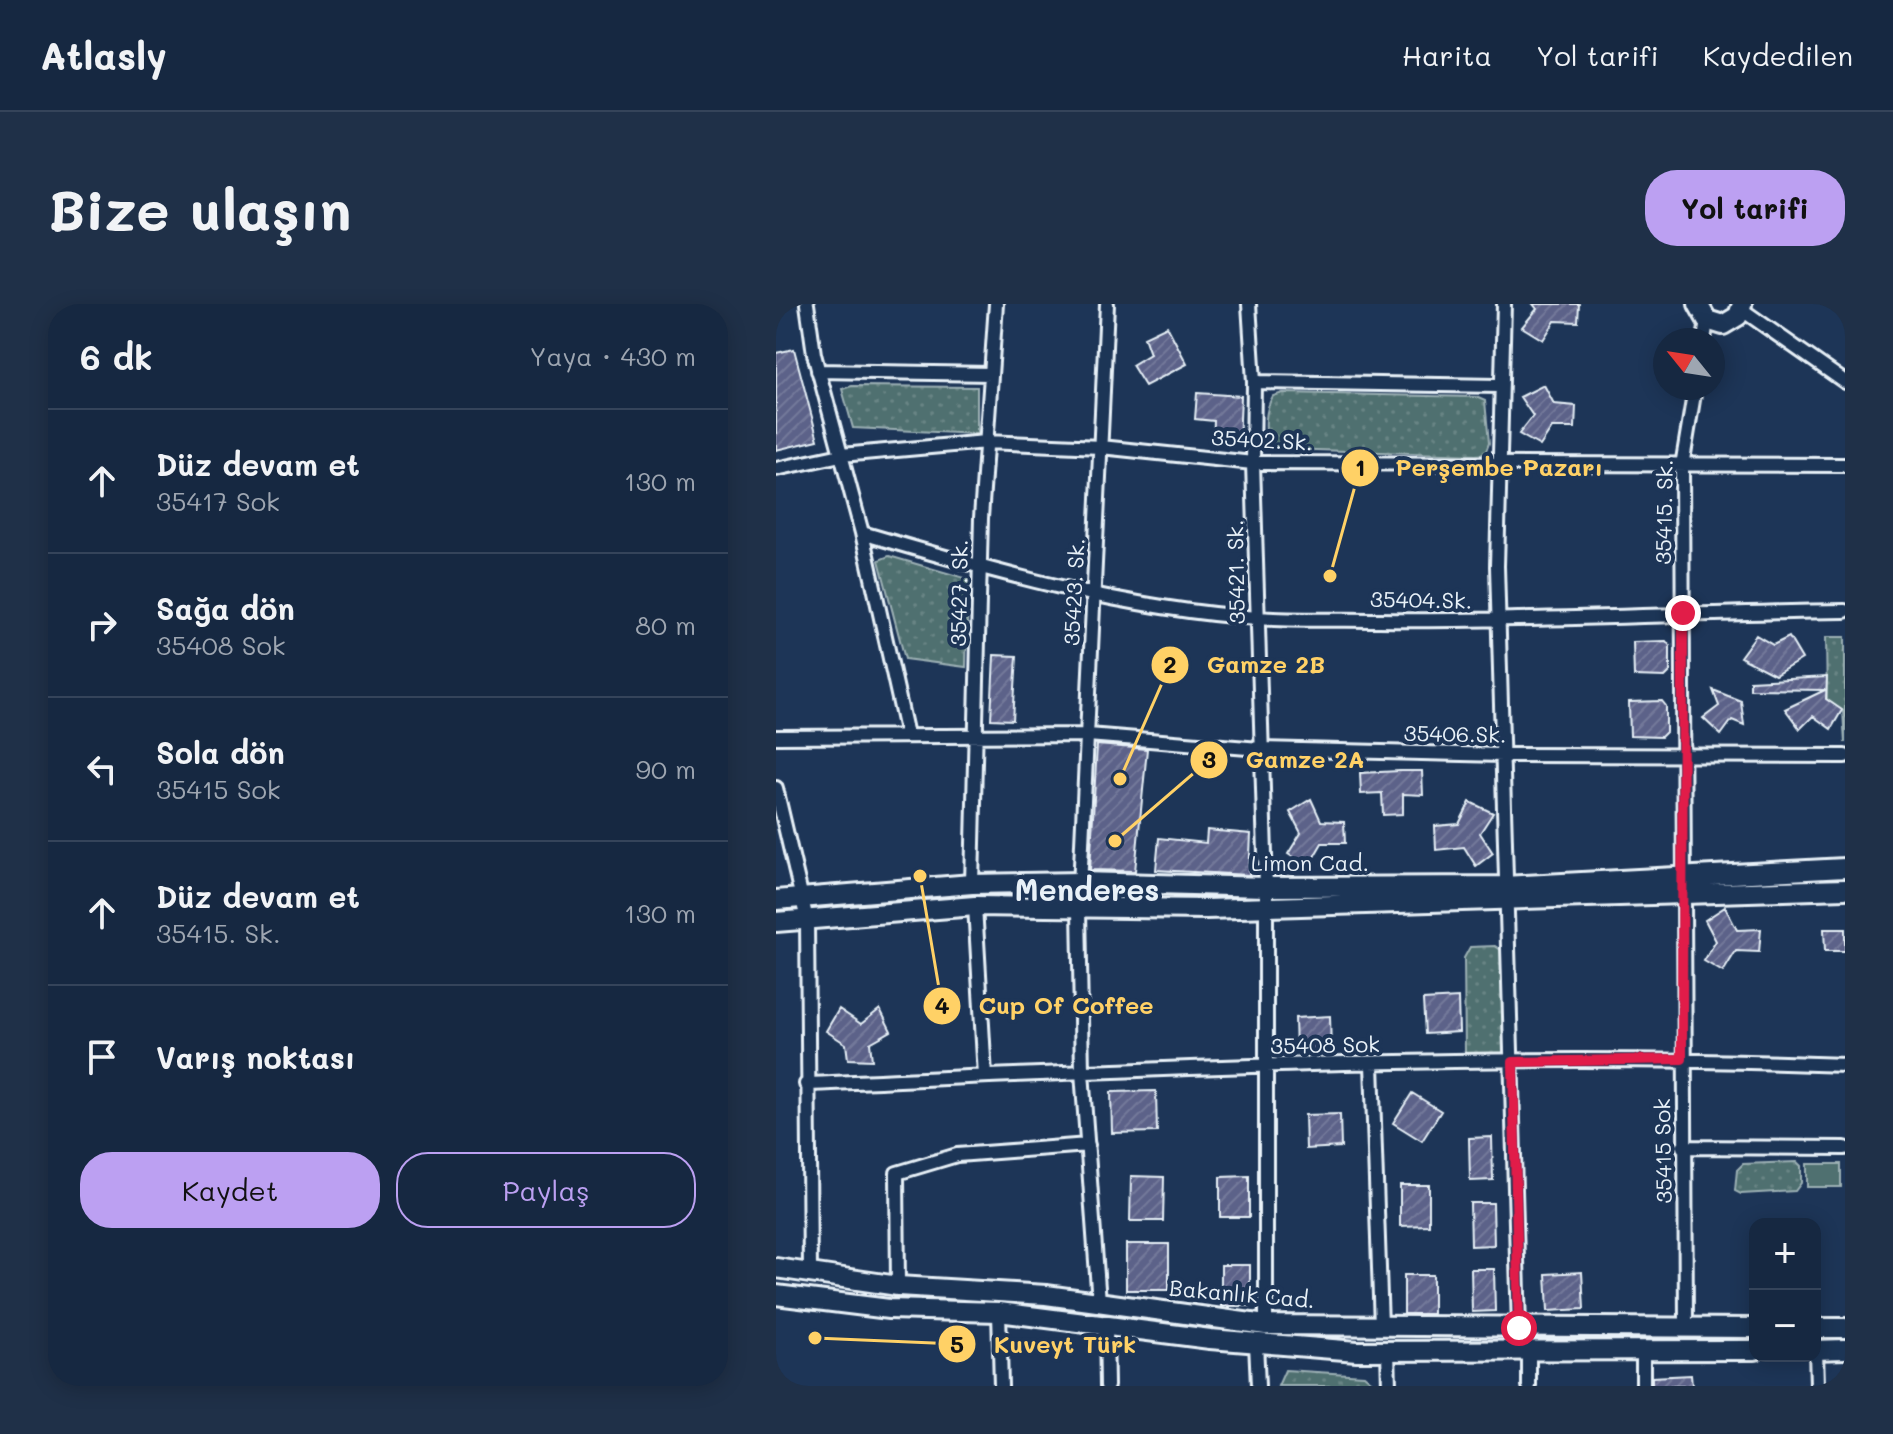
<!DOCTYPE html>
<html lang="tr">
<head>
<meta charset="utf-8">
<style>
	body { margin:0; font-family:Mali,sans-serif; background:#1f3048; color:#f1f3f6 }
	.controls { position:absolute; right:24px; bottom:24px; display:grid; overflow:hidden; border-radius:16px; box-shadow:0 4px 20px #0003 }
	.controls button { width:72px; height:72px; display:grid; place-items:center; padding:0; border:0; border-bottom:2px solid #35445a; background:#162841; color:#f1f3f6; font:40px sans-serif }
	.compass { position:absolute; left:877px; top:24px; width:72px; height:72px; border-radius:50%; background:#162841; box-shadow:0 4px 20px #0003; rotate:300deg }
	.stop { position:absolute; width:24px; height:24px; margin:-18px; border:6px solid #e11d48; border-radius:50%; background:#fff }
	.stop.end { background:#e11d48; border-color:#fff; box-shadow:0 2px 8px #0008 }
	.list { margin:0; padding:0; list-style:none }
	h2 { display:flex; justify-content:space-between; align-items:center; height:104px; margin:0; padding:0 32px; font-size:34px }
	h2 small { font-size:26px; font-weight:400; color:#9ea6b1 }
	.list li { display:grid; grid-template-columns:52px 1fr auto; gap:24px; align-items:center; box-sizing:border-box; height:144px; padding:0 32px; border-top:2px solid #35445a }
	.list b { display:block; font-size:30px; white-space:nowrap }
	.list p { margin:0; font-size:26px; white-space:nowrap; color:#9ea6b1 }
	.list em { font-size:26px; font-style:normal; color:#9ea6b1 }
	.actions { display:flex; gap:16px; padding:24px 32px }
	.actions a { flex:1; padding:18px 0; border:2px solid #bca0f2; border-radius:32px; text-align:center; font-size:28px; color:#bca0f2 }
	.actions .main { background:#bca0f2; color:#111 }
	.icon { flex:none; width:44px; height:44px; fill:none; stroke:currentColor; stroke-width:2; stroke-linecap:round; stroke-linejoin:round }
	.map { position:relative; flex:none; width:1069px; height:1082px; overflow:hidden; border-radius:32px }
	header { display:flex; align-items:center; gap:48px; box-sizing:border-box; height:112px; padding:0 40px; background:#162841; border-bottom:2px solid #35445a }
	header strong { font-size:38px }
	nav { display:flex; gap:44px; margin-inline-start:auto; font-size:28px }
	.intro { display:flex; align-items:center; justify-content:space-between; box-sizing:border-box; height:192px; padding:0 48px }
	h1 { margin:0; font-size:56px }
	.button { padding:20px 36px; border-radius:32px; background:#bca0f2; color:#111; font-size:28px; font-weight:700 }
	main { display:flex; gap:48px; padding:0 48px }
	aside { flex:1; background:#162841; border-radius:32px; box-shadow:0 4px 20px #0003 }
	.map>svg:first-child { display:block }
	.park { fill:url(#park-dots); stroke:#9cb0b4; stroke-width:2 }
	.pitch { fill:#507070; stroke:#9cb0b4; stroke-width:2 }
	.building { fill:url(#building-hatch); stroke:#e8f1f8; stroke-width:2 }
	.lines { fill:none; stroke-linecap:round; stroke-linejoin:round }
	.street-casing { stroke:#e8f1f8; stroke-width:18 }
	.secondary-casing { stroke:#e8f1f8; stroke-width:24 }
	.street { stroke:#1d3557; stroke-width:12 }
	.secondary { stroke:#1d3557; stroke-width:18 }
	.route { stroke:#e11d48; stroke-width:10 }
	.labels { text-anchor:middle; stroke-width:8; stroke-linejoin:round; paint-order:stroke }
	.street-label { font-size:22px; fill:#e8f1f8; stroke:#1d3557 }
	.district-label { font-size:30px; font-weight:bold; fill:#e8f1f8; stroke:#1d3557 }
	.leader { fill:none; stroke:#ffd166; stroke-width:3 }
	.callout-dot { fill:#ffd166; stroke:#1d3557; stroke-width:3 }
	.mark-label { font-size:24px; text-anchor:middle; font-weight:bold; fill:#111 }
	.callout-label { font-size:24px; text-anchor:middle; font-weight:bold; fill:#ffd166; stroke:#1d3557; stroke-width:8; stroke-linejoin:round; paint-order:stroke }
</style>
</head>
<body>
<header>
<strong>Atlasly</strong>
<nav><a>Harita</a><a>Yol tarifi</a><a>Kaydedilen</a></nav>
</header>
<div class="intro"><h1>Bize ulaşın</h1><a class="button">Yol tarifi</a></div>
<main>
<aside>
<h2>6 dk<small>Yaya · 430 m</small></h2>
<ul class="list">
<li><svg class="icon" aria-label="ahead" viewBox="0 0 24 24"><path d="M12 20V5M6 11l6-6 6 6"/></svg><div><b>Düz devam et</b><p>35417 Sok</p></div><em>130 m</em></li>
<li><svg class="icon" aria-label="right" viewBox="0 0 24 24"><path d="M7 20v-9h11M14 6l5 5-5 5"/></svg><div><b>Sağa dön</b><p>35408 Sok</p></div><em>80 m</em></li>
<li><svg class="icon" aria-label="left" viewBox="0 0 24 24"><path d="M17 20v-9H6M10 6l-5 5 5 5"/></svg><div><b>Sola dön</b><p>35415 Sok</p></div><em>90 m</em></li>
<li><svg class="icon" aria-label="ahead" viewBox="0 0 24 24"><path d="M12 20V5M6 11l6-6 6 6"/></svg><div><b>Düz devam et</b><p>35415. Sk.</p></div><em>130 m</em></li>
<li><svg class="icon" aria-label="arrive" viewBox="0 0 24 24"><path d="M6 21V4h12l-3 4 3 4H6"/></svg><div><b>Varış noktası</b></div></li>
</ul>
<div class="actions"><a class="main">Kaydet</a><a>Paylaş</a></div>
</aside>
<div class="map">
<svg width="1069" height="1082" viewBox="0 0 1069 1082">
	<defs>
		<pattern id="park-dots" width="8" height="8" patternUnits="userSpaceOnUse" patternTransform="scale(2)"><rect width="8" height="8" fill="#507070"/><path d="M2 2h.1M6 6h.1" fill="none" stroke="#698585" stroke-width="1.8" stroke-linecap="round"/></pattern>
		<pattern id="building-hatch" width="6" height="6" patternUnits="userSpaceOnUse" patternTransform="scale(2)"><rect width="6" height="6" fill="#5c6289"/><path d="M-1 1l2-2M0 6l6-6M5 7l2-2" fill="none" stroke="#73799a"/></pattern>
	</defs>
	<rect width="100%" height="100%" fill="#1d3557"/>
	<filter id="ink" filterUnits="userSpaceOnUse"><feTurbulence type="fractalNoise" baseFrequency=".0125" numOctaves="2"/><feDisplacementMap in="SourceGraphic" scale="16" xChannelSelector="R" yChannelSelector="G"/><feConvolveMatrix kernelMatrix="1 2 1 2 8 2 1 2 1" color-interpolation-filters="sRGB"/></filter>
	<g filter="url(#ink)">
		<path class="park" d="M 76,82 L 201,83 L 201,130 L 77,124 L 66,85 Z
			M 507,89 L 700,93 L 709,97 L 713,139 L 709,150 L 700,151 L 508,145 L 494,140 C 487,127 489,105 497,92 Z
			M 113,252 L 192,275 L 190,363 L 129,355 L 103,256 Z
			M 1050,333 L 1069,333 L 1069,439 L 1067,407 L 1051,399 Z
			M 719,642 L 725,646 L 727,658 L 728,750 L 724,755 L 692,755 L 689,750 L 688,654 L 694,643 Z
			M 1021,858 L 1025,862 L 1025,879 L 1019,887 L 965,890 L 959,887 L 961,866 L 967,860 Z
			M 509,1066 L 588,1071 L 601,1082 L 502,1082 Z"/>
		<path class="pitch" d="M 1031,860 L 1065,860 L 1065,883 L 1031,883 Z"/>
		<path class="building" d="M 757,0 L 803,0 L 802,18 L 779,17 L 767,36 L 746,23 L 761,5 Z
			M 391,22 L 411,60 L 369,82 L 356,61 L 374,50 L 368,33 Z
			M 18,45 L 42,136 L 0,146 L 0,49 Z
			M 768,81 L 778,100 L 800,102 L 799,124 L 776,124 L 764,142 L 743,130 L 757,112 L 744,93 Z
			M 421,89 L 465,92 L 463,139 L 437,138 L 438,117 L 419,115 Z
			M 980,331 L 997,341 L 1013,333 L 1026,355 L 999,371 L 964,353 Z
			M 890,337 L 894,342 L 894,368 L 889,373 L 858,372 L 857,338 Z
			M 218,351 L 241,352 L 237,416 L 215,415 Z
			M 1051,373 L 1050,395 L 1066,406 L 1055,425 L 1037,412 L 1024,425 L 1009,405 L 1049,386 L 974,385 L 974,377 Z
			M 937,386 L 965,397 L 968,421 L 956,416 L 945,431 L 927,414 L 943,402 Z
			M 886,397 L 890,402 L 890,428 L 885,433 L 854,432 L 853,398 Z
			M 321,441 L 371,445 L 359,567 L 314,566 Z
			M 624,467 L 646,467 L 647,491 L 627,490 L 627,510 L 607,511 L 606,489 L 585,490 L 584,469 Z
			M 535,495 L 545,517 L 568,518 L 569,539 L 546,539 L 532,563 L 512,550 L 525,529 L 514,508 Z
			M 694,498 L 717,509 L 704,529 L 717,549 L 700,562 L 688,543 L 660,546 L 659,522 L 683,520 Z
			M 431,526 L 475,530 L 473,571 L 380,566 L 383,534 L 430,539 Z
			M 949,603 L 961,626 L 985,625 L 983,648 L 960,647 L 947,668 L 928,657 L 940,637 L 929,616 Z
			M 1048,625 L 1069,625 L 1069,647 L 1049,647 Z
			M 682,694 L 683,728 L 649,730 L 647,696 Z
			M 63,705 L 85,720 L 104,705 L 115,727 L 94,739 L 96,756 L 72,755 L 70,740 L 50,727 Z
			M 554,712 L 555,746 L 520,747 L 519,714 Z
			M 380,787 L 381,828 L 336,829 L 335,788 Z
			M 636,789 L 665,807 L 646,837 L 617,819 Z
			M 564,810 L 565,843 L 530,845 L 529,811 Z
			M 716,833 L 717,876 L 694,877 L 693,834 Z
			M 355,872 L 388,873 L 387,917 L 354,917 Z
			M 473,872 L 473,913 L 444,913 L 444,873 Z
			M 624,881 L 653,881 L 653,921 L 624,922 Z
			M 694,899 L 717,899 L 718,941 L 695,942 Z
			M 350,940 L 393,940 L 393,986 L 350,986 Z
			M 445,961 L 474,961 L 474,1002 L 445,1002 Z
			M 695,965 L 718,965 L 719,1007 L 696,1008 Z
			M 806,968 L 808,1005 L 772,1007 L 770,970 Z
			M 628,971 L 657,971 L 657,1010 L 628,1010 Z
			M 915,1071 L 916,1082 L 876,1082 L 876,1073 Z"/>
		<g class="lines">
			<g class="street-casing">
				<path id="street" d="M 31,0 L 38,50 L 86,229 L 131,431
					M 473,0 L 478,78 L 477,159 L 490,583 L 490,1021
					M 728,0 L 721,262 L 743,1024
					M 965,5 L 1069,78
					M 928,36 L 931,16
					M 42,67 L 215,70
					M 478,78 L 723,82
					M 0,165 L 65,151 L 210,138 L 325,143 L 477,159 L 1069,161
					M 86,229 C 215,267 347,305 482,314 C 522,317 563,315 603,316 C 758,318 913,309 1069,307
					M 0,433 L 312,431 L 484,445 L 726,451 L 1069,452
					M 0,484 L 31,616 L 34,970
					M 196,580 L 205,214 L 220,0
					M 199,602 L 209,772
					M 596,760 L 605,1022
					M 30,780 C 376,765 723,747 1069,761
					M 907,843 L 1069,844
					M 122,982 L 121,869 L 181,851 L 312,841
					M 323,998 L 306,768 L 303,605 L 331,0
					M 223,1008 L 225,1082
					M 330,1022 L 331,1082
					M 910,1023 L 906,162 L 919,84
					M 480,1039 L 482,1082
					M 1040,1046 L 1041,1082
					M 612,1047 L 613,1082
					M 867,1047 L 867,1082
					M 753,1082 L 753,1047"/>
			</g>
			<g class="secondary-casing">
				<path id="secondary" d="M 922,0 L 931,16 L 947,21 L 962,12 L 966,0
					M 0,596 L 196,580 L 305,578 L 490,583 L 728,582 L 1069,564
					M 0,618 L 199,602 L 430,605 L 1069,585
					M 0,964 L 122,982 L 270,991 L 490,1021 L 979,1024
					M 0,991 L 113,1005 L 223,1008 L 434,1035 L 581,1047 L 979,1046
					M 1039,1024 L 1069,1024
					M 1039,1046 L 1069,1045"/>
			</g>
			<use href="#street" class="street"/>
			<use href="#secondary" class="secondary"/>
		</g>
	</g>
	<g class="lines" filter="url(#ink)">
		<path class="route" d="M 743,1024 L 737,758 L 906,755 L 907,309"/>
	</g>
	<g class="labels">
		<g class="street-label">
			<text transform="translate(486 136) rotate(3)" y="8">35402.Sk.</text>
			<text transform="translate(888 208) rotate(-89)" y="8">35415. Sk.</text>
			<text transform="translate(460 268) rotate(-91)" y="8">35421. Sk.</text>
			<text transform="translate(298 288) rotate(-87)" y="8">35423. Sk.</text>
			<text transform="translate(183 289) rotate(-89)" y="8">35427. Sk.</text>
			<text transform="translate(645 296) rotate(1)" y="8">35404.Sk.</text>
			<text transform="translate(679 430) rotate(1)" y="8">35406.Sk.</text>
			<text x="534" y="567">Limon Cad.</text>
			<text transform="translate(549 741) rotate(-1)" y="8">35408 Sok</text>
			<text transform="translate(887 847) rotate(-91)" y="8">35415 Sok</text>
			<text transform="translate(466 990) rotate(5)" y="8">Bakanlık Cad.</text>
		</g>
		<g class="district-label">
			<text x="311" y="597">Menderes</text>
		</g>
	</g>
	<path class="leader" d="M554 272L584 164M344 475L394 361M339 537L433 456M144 572L166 702M39 1034L181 1040"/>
	<g class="callout-dot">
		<circle cx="554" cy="272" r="8"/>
		<circle cx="344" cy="475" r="8"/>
		<circle cx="339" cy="537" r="8"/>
		<circle cx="144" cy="572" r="8"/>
		<circle cx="39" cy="1034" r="8"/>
		<circle cx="584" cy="164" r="20"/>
		<circle cx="394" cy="361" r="20"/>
		<circle cx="433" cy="456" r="20"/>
		<circle cx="166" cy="702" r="20"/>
		<circle cx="181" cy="1040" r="20"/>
	</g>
	<g class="mark-label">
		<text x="584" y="172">1</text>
		<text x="394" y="369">2</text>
		<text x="433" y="464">3</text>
		<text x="166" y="710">4</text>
		<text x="181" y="1049">5</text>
	</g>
	<g class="callout-label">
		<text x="723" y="172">Perşembe Pazarı</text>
		<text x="490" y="369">Gamze 2B</text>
		<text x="529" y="464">Gamze 2A</text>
		<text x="290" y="710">Cup Of Coffee</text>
		<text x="289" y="1049">Kuveyt Türk</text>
	</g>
</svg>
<div class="controls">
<button>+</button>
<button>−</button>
</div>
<svg class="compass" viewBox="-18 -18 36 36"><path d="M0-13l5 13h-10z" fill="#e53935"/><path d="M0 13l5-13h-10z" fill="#9ea6b1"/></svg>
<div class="stop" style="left:743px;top:1024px"></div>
<div class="stop end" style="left:907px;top:309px"></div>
</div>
</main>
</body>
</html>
